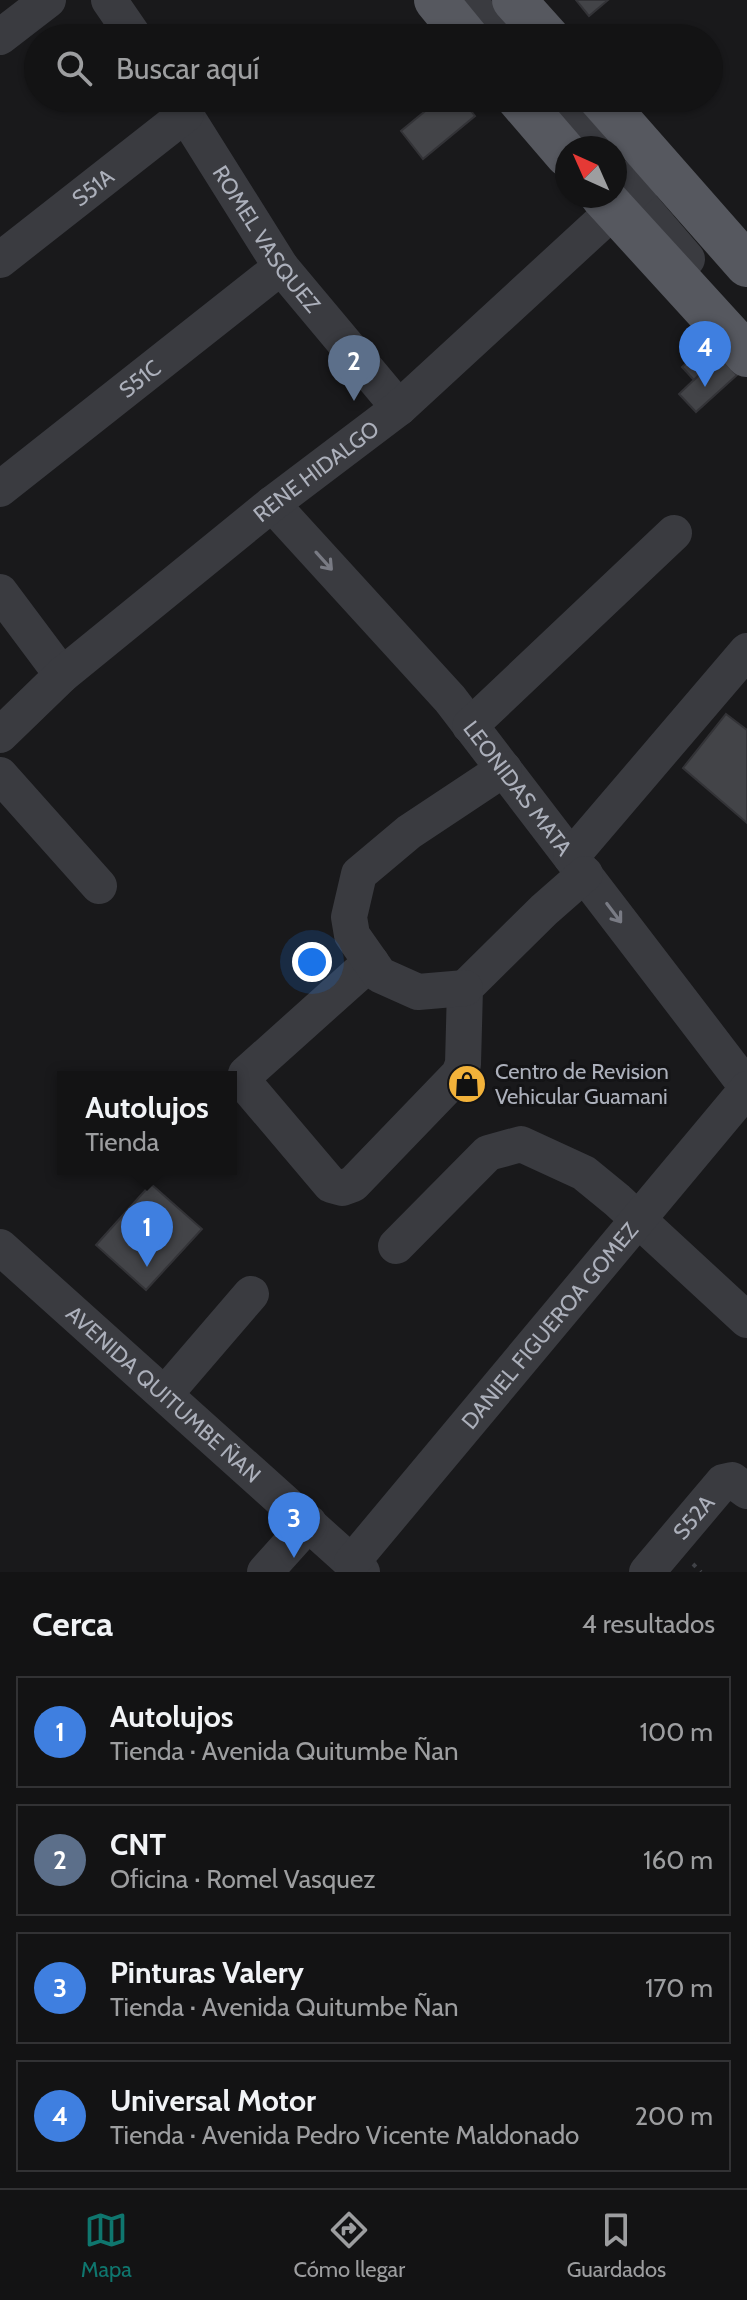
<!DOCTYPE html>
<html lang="es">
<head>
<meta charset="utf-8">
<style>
	body { margin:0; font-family:Cabin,sans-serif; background:#202022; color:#f1f3f6 }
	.compass { position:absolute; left:555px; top:136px; width:72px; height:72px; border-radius:50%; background:#131314; box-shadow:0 2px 6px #0004; rotate:315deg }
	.you { position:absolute; left:312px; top:962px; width:28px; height:28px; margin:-20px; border:6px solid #fff; border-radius:50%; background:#1a73e8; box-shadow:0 0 0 12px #1a73e833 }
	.badge { display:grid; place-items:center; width:52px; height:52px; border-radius:50%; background:#0f766e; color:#fff; font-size:26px; font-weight:700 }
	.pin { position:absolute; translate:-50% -66px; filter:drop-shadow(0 2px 4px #0008) }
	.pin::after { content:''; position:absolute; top:42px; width:28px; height:24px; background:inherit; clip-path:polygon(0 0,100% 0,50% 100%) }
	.popup { position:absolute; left:57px; top:1071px; width:180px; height:104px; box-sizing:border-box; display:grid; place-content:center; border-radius:0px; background:#131314; filter:drop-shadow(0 2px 6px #0005); font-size:26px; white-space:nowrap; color:#9d9ea0 }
	.popup b { font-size:30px; color:#f1f3f6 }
	.popup::after { content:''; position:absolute; left:50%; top:100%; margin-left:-16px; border:16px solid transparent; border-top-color:#131314 }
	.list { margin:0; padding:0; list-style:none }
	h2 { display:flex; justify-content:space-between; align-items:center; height:104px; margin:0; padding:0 32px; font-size:34px }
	h2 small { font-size:26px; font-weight:400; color:#9d9ea0 }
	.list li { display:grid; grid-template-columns:52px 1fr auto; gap:24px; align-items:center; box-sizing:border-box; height:112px; margin:0 16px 16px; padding:0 16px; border:2px solid #323234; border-radius:0px }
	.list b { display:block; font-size:30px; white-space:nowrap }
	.list p { margin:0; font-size:26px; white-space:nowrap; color:#9d9ea0 }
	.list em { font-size:26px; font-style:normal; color:#9d9ea0 }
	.icon { flex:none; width:44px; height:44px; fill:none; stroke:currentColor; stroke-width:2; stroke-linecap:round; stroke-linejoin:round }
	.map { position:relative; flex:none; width:747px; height:1572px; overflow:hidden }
	.search { position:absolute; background:#131314; box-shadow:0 2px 6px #0004; left:24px; right:24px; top:24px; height:88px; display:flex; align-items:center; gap:20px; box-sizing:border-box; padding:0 28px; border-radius:44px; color:#9d9ea0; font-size:30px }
	.sheet { height:616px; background:#131314 }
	nav { display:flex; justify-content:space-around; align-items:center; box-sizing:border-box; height:112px; border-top:2px solid #323234; background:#131314; font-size:22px; color:#9d9ea0 }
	nav a { display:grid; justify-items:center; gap:4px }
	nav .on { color:#0f766e }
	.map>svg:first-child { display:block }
	.building { fill:#434448; stroke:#333337; stroke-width:2 }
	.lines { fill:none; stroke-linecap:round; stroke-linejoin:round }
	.path { stroke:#404247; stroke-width:4; stroke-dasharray:4 6; stroke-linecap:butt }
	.minor { stroke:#3a3b40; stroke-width:36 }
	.major { stroke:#56585f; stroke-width:44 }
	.oneway { stroke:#797b84 }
	.labels { text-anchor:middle; stroke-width:6; stroke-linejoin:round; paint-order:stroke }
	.street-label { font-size:22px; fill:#acb0bb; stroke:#141416 }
	.poi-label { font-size:22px; fill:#acb0bb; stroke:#141416; text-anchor:start }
</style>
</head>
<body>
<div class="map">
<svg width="747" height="1572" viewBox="0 0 747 1572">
	<rect width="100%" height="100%" fill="#19191b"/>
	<path class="building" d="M 576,0 L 608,0 L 589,16 Z
		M 441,98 L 461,98 L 475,116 L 423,159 L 401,131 Z
		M 707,344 L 719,356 L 694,380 L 682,367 Z
		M 719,356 L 737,375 L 696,412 L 679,394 Z
		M 726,714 L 747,730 L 747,823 L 683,768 Z
		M 151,1184 L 202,1229 L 146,1290 L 96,1245 Z"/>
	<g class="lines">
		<path class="path" d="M 693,1564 L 701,1572"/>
		<g class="minor">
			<path d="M 109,0 L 135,38"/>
			<path d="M 468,0 L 499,38"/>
			<path d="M 0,37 L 48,0"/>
			<path id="s1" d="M 175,98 L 281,267 L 399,408"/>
			<path d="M 548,98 L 591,148"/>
			<path d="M 615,175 L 687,259"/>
			<path id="s2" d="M 0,260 L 186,114"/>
			<path id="s3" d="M 0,489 L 281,267"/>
			<path id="s4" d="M 272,504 L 450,699 L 747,1087"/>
			<path d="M 0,592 L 62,675"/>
			<path d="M 470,726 L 674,533"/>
			<path id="s5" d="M 0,735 L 62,675 L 272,504 L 399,408 L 661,167"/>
			<path d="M 0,775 L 99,886"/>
			<path d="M 571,857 L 747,651"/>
			<path d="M 371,962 L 246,1074 L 247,1086 L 331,1185 L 342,1188 L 353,1184 L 459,1074 L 463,1064 L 465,988 L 544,910 L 585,874"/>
			<path d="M 465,988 L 418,992 L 380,975 L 352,935 L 349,917 L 359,874 L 409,832 L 504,769"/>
			<path d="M 396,1246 L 488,1153 L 521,1144 L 584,1173 L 617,1200 L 747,1320"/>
			<path id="s6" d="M 0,1247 L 362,1572"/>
			<path d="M 165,1394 L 251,1294"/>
			<path id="s7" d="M 352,1562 L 747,1089"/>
			<path d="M 265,1572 L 309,1523"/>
			<path id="s8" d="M 647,1572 L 723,1482 L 732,1480 L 747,1491"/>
		</g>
		<path class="major" d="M 436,0 L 467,38
			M 514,0 L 548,38
			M 518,98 L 567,155
			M 600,98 L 747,265
			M 602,196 L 747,355"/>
	</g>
	<defs><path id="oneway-shaft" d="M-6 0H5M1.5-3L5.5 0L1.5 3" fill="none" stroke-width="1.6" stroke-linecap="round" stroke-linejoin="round" transform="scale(2)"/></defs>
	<g class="oneway">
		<use href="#oneway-shaft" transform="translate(324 561) rotate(48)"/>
		<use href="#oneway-shaft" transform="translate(614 913) rotate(53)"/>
	</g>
	<defs>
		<g id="shop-disc" transform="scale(2)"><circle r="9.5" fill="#f2b23a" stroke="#141416"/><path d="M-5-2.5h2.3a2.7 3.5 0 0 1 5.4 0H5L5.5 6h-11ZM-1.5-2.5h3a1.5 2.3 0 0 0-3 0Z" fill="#111"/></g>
	</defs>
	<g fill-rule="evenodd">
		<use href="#shop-disc" x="467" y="1084"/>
	</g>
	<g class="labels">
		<g class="street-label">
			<text dy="8" stroke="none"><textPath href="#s2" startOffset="118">S51A</textPath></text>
			<text dy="8" stroke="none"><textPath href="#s1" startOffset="168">ROMEL VASQUEZ</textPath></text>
			<text dy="8" stroke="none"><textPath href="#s3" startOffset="178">S51C</textPath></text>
			<text dy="8" stroke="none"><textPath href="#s5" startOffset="412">RENE HIDALGO</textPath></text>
			<text dy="8" stroke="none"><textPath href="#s4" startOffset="376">LEONIDAS MATA</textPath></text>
			<text dy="8" stroke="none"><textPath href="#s7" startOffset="308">DANIEL FIGUEROA GOMEZ</textPath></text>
			<text dy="8" stroke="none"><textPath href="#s6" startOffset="220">AVENIDA QUITUMBE ÑAN</textPath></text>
			<text dy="8" stroke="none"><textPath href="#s8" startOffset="72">S52A</textPath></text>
		</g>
		<g class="poi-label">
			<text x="495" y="1079">Centro de Revision<tspan x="495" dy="25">Vehicular Guamani</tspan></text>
		</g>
	</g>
</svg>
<svg class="compass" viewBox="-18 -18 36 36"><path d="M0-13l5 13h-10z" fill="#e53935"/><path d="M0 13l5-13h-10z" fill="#9d9ea0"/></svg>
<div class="you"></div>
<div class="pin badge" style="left:147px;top:1267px;background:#3f7fe0">1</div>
<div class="popup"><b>Autolujos</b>Tienda</div>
<div class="pin badge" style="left:354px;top:401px;background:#5c6f8a">2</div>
<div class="pin badge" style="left:294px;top:1558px;background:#3f7fe0">3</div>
<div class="pin badge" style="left:705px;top:387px;background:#3f7fe0">4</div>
<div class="search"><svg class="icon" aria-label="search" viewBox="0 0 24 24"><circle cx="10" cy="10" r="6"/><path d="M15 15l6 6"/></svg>Buscar aquí</div>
</div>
<section class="sheet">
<h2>Cerca<small>4 resultados</small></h2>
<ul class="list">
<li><span class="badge" style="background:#3f7fe0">1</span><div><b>Autolujos</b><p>Tienda · Avenida Quitumbe Ñan</p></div><em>100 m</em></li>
<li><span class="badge" style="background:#5c6f8a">2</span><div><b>CNT</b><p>Oficina · Romel Vasquez</p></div><em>160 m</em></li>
<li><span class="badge" style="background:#3f7fe0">3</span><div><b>Pinturas Valery</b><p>Tienda · Avenida Quitumbe Ñan</p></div><em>170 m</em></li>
<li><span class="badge" style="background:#3f7fe0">4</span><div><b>Universal Motor</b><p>Tienda · Avenida Pedro Vicente Maldonado</p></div><em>200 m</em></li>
</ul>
</section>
<nav>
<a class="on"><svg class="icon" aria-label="map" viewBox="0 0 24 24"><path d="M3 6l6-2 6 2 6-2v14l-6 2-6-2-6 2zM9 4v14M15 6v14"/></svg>Mapa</a>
<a><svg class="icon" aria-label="directions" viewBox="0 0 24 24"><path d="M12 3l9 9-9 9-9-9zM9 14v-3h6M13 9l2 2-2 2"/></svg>Cómo llegar</a>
<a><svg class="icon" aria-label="saved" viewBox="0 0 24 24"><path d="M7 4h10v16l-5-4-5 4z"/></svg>Guardados</a>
</nav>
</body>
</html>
